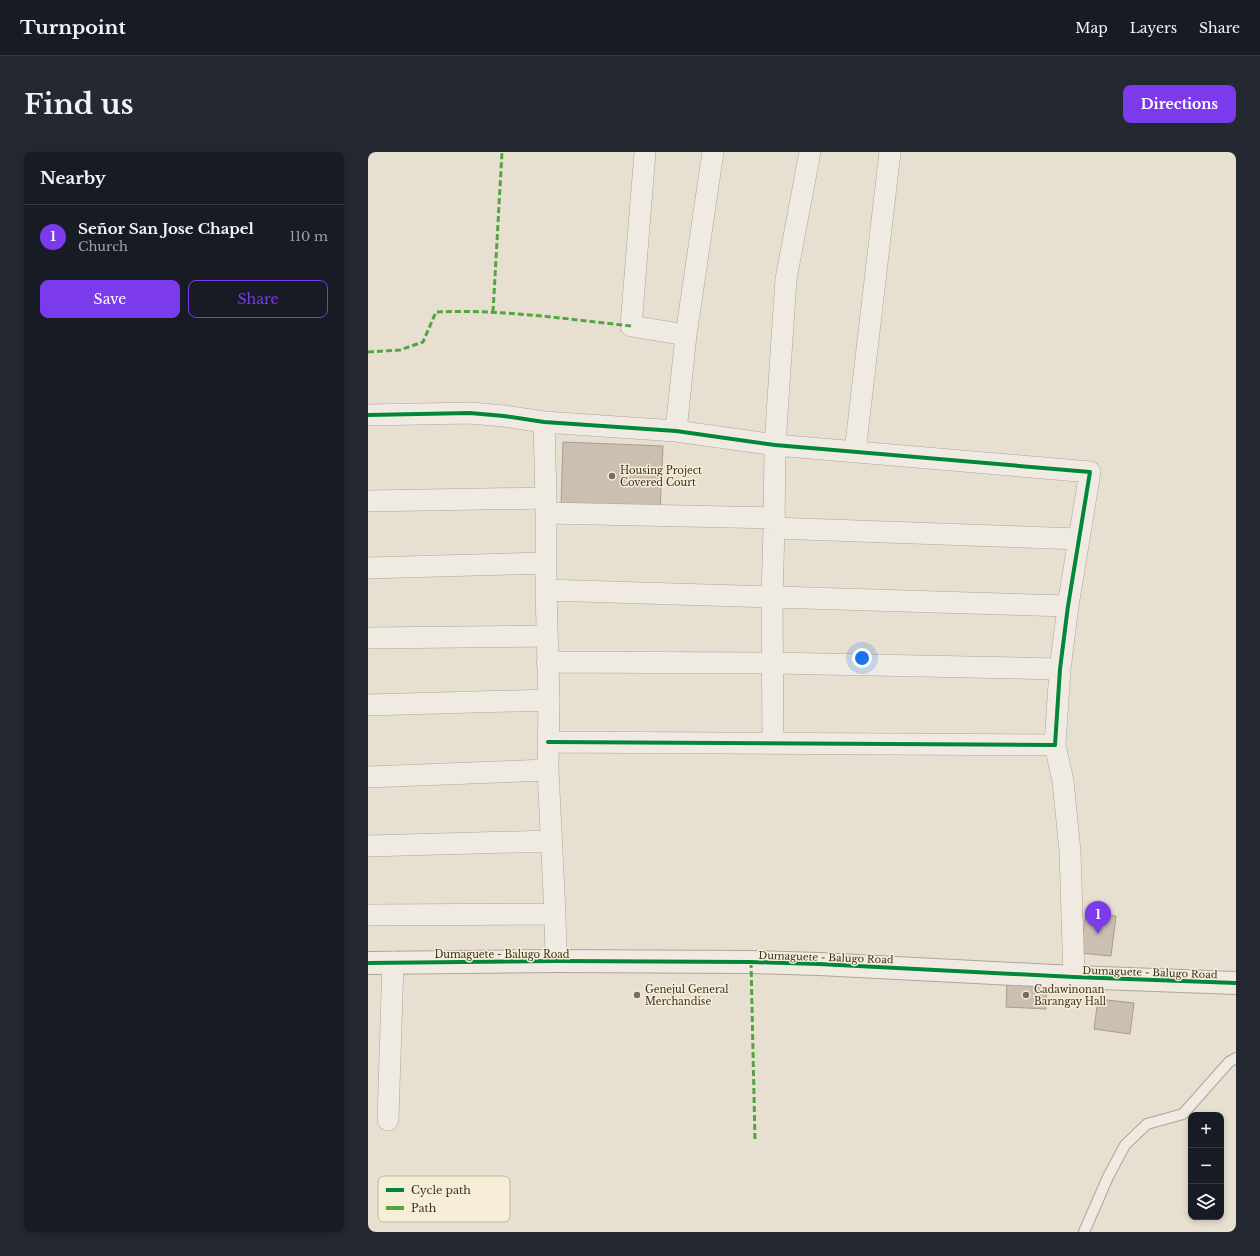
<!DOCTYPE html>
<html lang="en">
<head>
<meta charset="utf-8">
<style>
	body { margin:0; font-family:"Libre Baskerville",serif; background:#242831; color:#f1f3f6 }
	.controls { position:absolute; right:12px; bottom:12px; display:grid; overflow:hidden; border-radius:8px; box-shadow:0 2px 6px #0003 }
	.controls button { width:36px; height:36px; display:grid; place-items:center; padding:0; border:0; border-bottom:1px solid #363941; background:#171b24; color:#f1f3f6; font:20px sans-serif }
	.you { position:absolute; left:494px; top:506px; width:14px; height:14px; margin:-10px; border:3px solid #fff; border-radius:50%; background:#1a73e8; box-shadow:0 0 0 6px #1a73e833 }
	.badge { display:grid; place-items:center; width:26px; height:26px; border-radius:50%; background:#7c3aed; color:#fff; font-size:13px; font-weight:700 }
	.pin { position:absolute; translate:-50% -33px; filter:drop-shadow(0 1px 2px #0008) }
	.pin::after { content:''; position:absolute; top:21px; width:14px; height:12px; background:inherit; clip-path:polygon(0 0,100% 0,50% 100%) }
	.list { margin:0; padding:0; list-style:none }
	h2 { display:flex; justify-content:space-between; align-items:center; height:52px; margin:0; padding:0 16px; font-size:17px }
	h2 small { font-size:13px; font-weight:400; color:#9ea1a6 }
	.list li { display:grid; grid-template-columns:26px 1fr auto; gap:12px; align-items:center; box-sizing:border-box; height:64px; padding:0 16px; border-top:1px solid #363941 }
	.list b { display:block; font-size:15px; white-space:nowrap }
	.list p { margin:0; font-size:13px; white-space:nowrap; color:#9ea1a6 }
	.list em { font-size:13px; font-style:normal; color:#9ea1a6 }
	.actions { display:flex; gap:8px; padding:12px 16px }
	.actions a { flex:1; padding:9px 0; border:1px solid #7c3aed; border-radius:8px; text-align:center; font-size:14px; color:#7c3aed }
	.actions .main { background:#7c3aed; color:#fff }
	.icon { flex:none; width:22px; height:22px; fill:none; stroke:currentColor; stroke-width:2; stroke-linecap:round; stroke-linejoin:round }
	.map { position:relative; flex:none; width:868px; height:1080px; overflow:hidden; border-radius:8px }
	header { display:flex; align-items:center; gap:24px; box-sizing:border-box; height:56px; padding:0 20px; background:#171b24; border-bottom:1px solid #363941 }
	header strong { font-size:19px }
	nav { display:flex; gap:22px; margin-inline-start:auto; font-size:14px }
	.intro { display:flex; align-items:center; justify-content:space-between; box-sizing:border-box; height:96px; padding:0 24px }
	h1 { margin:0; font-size:28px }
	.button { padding:10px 18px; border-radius:8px; background:#7c3aed; color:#fff; font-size:14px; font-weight:700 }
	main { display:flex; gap:24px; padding:0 24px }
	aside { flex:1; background:#171b24; border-radius:8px; box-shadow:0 2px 6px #0003 }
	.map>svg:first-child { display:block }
	.building { fill:#cbbfb2; stroke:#a89c90 }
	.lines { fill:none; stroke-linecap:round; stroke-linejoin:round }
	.service-casing { stroke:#ada599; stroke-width:12 }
	.minor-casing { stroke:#ada599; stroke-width:22 }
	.tertiary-casing { stroke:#ada599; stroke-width:24 }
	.service { stroke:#efebe3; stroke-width:10 }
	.minor { stroke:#efebe3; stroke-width:21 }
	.tertiary { stroke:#efebe3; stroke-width:22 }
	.quiet { stroke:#54a441; stroke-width:3; stroke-dasharray:6 3; stroke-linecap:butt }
	.cycleway-casing { stroke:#f7eed8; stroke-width:6 }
	.cycleway { stroke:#00873e; stroke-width:4 }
	.poi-dot { fill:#786c5e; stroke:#f7eed8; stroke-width:1.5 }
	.labels { text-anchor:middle; stroke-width:3; stroke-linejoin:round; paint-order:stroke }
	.poi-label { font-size:10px; fill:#3d2e20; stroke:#f7eed8; text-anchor:start }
	.street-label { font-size:10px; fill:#3d2e20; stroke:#f7eed8 }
	.key { fill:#f7eed8; stroke:#bfb4a1; stroke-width:1 }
	.key-label { font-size:11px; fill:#3d2e20 }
</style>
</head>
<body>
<header>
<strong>Turnpoint</strong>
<nav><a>Map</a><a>Layers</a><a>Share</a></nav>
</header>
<div class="intro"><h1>Find us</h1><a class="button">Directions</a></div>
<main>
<aside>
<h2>Nearby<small></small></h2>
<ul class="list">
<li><span class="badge">1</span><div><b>Señor San Jose Chapel</b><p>Church</p></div><em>110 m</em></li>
</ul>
<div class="actions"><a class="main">Save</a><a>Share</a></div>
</aside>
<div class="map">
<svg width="868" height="1080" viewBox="0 0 868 1080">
	<rect width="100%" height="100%" fill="#e7e0d1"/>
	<path class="building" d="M 195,290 L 295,294 L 292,359 L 193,355 Z
		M 718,760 L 748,764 L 743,804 L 712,801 Z
		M 639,829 L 678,830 L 678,857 L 638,855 Z
		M 730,847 L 766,851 L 762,882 L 726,877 Z"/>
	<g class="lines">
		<g class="service-casing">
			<path id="service" d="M 716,1080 L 740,1025 L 757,993 L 779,972 L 815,962 L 861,910 L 868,906"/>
		</g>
		<g class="minor-casing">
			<path id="minor" d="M 277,0 L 263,174 L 318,183
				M 0,263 L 102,261 L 136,264 L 176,270 L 308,279 L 407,293 L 722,320 L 700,454 L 692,517 L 687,593 L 180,590
				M 176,270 L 178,346 L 178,438 L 181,548 L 180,618 L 187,762 L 188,809
				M 308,279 L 318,183 L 345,0
				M 487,300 L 522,0
				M 0,349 L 178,346
				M 179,361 L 407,366
				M 406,376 L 711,387
				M 0,416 L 178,411
				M 178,438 L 700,454
				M 0,486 L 179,484
				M 179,510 L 405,511 L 692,517
				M 0,553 L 181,548
				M 405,592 L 404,446 L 406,376 L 407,293 L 418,127 L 442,0
				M 687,593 L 695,629 L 702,699 L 706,825
				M 0,625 L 180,618
				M 0,694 L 183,689
				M 0,763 L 187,762
				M 20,968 L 25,810"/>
		</g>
		<g class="tertiary-casing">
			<path id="tertiary" d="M 0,811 L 188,809 L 383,810 L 451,812 L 706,825 L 868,831"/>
		</g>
		<use href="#service" class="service"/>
		<use href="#minor" class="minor"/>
		<use href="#tertiary" class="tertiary"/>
		<path class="quiet" d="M 125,160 L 134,0
			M 0,200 L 32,198 L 55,190 L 68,160 C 133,157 198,167 263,174
			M 383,810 L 387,988"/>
		<g class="cycleway-casing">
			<path id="cycleway" d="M 0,263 L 102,261 L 136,264 L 176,270 L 308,279 L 407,293 L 722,320 L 700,454 L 692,517 L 687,593 L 180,590
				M 0,811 L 188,809 L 383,810 L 451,812 L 706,825 L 868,831"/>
		</g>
		<use href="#cycleway" class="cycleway"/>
	</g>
	<g class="poi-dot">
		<circle cx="244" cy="324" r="4"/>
		<circle cx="269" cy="843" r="4"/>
		<circle cx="658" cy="843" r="4"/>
	</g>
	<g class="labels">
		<g class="poi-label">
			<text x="252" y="322">Housing Project<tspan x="252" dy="12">Covered Court</tspan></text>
			<text x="277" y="841">Genejul General<tspan x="277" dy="12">Merchandise</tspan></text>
			<text x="666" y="841">Cadawinonan<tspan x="666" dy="12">Barangay Hall</tspan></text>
		</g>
		<g class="street-label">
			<text x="134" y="806">Dumaguete - Balugo Road</text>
			<text transform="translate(458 805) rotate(2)" y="4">Dumaguete - Balugo Road</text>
			<text transform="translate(782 820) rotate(2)" y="4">Dumaguete - Balugo Road</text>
		</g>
	</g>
	<rect x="10" y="1024" width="132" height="46" rx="6" class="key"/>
	<rect x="18" y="1036" width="18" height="4" fill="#00873e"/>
	<rect x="18" y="1054" width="18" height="4" fill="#54a441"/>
	<g class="key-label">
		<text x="43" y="1042">Cycle path</text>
		<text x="43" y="1060">Path</text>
	</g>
</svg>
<div class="controls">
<button>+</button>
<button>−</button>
<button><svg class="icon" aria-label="layers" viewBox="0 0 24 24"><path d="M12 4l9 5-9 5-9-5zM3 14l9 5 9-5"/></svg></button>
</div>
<div class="you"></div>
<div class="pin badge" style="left:730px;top:782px">1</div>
</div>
</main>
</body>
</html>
